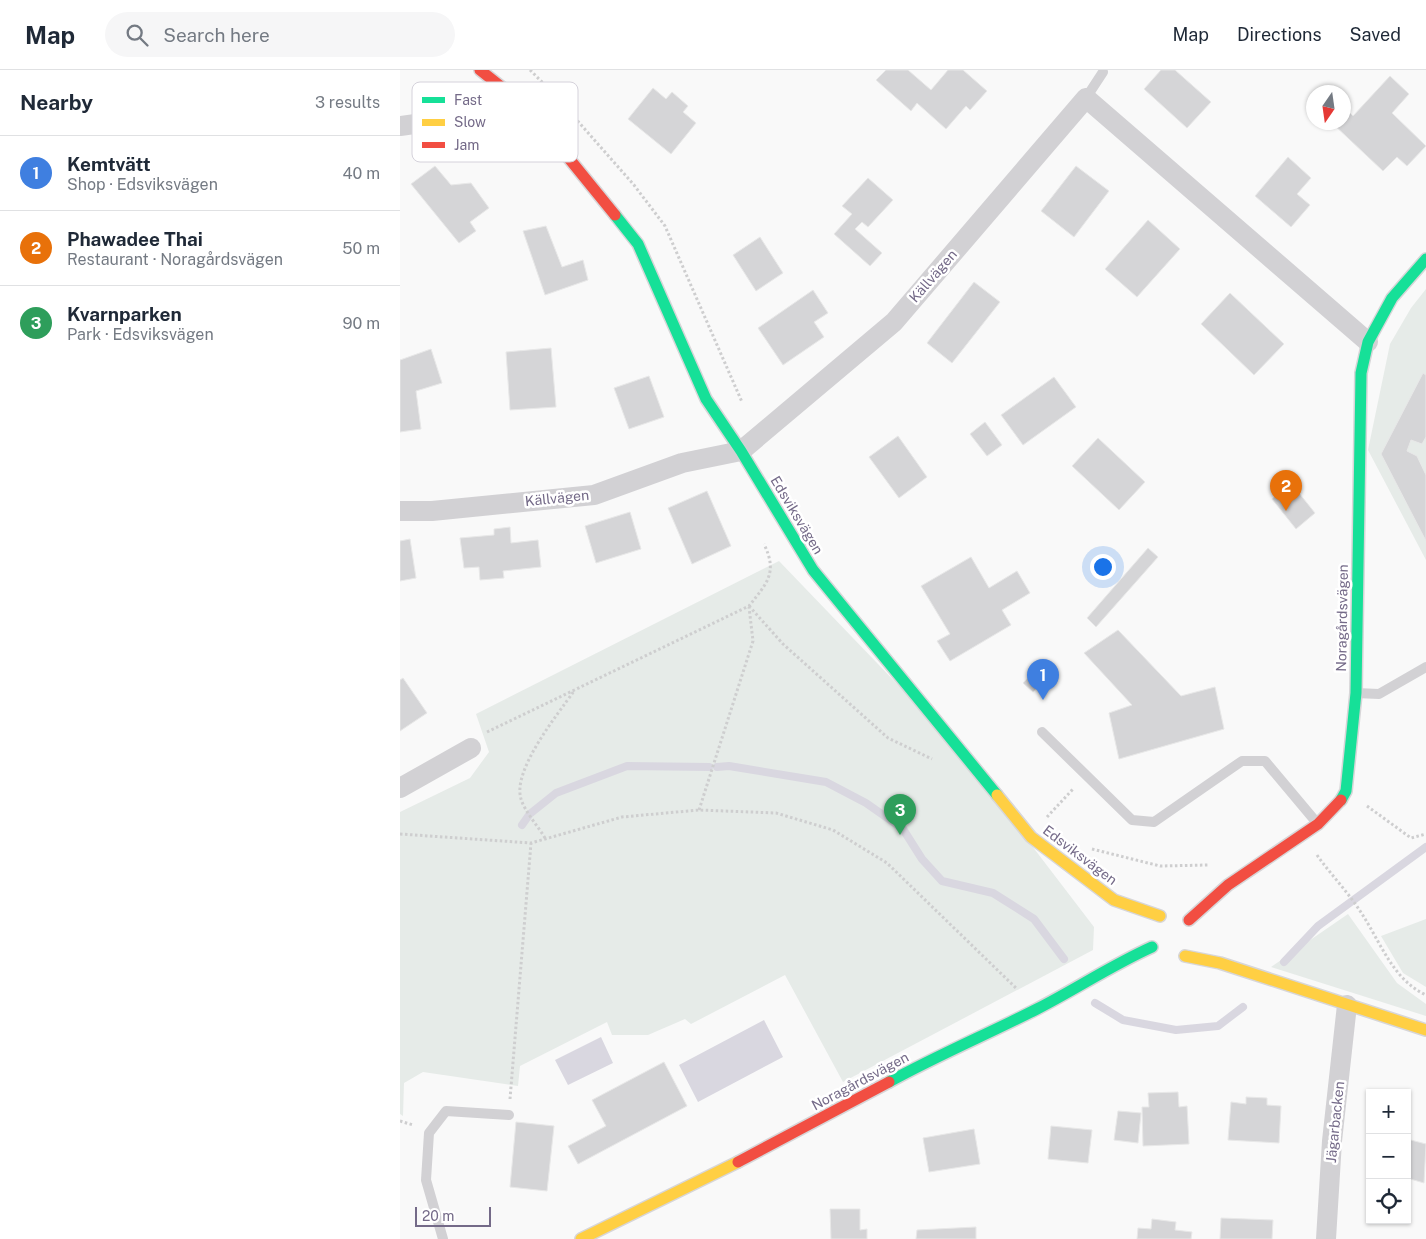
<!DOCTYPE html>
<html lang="en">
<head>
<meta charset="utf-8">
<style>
	body { margin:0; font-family:"Public Sans",sans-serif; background:#f6f6f7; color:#1f2937 }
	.controls { position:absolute; right:15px; bottom:15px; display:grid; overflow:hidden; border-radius:0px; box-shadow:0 1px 4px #0004 }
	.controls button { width:45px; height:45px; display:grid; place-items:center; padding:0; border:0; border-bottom:1px solid #e0e1e3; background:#fff; color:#1f2937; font:25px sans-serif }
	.compass { position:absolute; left:906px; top:15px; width:45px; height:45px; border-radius:50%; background:#fff; box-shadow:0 1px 4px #0004; rotate:193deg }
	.scale { position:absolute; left:15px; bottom:12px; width:76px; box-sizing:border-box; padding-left:5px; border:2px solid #746a88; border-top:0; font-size:14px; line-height:18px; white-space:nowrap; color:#746a88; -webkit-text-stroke:4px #fff; paint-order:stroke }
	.you { position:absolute; left:702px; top:496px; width:18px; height:18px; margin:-12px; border:4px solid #fff; border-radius:50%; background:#1a73e8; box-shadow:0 0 0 8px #1a73e833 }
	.badge { display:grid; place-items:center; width:32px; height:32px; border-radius:50%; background:#5a5d6d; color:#fff; font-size:16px; font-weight:700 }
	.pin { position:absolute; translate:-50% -41px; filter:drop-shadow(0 1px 2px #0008) }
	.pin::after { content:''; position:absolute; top:26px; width:18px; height:15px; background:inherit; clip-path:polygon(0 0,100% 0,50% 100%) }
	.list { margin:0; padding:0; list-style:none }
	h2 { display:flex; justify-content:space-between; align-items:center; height:65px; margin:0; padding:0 20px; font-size:21px }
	h2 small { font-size:16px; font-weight:400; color:#747a83 }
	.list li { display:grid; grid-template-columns:32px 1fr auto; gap:15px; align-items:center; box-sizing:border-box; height:75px; padding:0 20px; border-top:1px solid #e0e1e3 }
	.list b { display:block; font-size:19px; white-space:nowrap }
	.list p { margin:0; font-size:16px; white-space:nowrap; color:#747a83 }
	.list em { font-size:16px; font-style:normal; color:#747a83 }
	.icon { flex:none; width:28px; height:28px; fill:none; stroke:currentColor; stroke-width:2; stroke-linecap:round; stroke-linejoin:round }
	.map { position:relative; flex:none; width:1026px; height:1169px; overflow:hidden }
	header { display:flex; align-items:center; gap:30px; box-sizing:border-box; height:70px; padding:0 25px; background:#fff; border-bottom:1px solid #e0e1e3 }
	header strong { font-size:24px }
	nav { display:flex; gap:28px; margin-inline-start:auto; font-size:18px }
	.search { width:350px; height:45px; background:#f6f6f7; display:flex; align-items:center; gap:12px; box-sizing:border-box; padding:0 18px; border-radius:28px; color:#747a83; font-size:19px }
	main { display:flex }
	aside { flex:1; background:#fff }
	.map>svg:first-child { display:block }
	.green { fill:#e6ebe8 }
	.water { fill:#d9d7e0 }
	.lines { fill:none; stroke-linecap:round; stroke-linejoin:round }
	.stream { stroke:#d9d7e0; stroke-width:8 }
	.building { fill:#d5d5d7; stroke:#e8e8e8 }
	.fast-casing { stroke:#d7d6d8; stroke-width:14 }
	.slow-casing { stroke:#d7d6d8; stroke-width:14 }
	.jam-casing { stroke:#d7d6d8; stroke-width:14 }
	.path { stroke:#cececf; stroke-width:3; stroke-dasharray:2.5 2.5; stroke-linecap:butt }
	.lane { stroke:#d2d1d4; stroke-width:10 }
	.street { stroke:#d2d1d4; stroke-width:20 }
	.fast { stroke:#16e098; stroke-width:11 }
	.slow { stroke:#ffcf43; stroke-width:11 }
	.jam { stroke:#f24e42; stroke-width:11 }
	.labels { text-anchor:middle; stroke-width:5; stroke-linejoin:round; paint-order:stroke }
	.street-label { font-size:14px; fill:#746a88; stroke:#fff }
	.key { fill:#fff; stroke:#d5d2db; stroke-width:1 }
	.key-label { font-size:14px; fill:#746a88 }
</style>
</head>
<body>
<header>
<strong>Map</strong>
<div class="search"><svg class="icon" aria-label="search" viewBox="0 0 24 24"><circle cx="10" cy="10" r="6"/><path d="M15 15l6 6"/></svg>Search here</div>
<nav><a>Map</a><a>Directions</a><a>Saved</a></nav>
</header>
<main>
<aside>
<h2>Nearby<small>3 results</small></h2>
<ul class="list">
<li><span class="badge" style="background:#3f7fe0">1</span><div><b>Kemtvätt</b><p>Shop · Edsviksvägen</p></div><em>40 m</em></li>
<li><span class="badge" style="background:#e8710a">2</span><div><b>Phawadee Thai</b><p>Restaurant · Noragårdsvägen</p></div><em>50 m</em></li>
<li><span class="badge" style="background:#2e9e5b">3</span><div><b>Kvarnparken</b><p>Park · Edsviksvägen</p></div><em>90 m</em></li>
</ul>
</aside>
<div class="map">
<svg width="1026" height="1169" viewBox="0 0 1026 1169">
	<rect width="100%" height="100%" fill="#f9f9f9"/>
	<path class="green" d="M 1026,219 L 1026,490 L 968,380 L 990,274 L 1011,238 Z
		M 379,491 L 551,670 L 694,857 L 693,880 L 443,1012 L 385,905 L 291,954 L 285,949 L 248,965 L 212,965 L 207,952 L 120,996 L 118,1016 L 23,1002 L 4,1013 L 3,1046 L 0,1044 L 0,742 L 70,708 L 89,682 L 76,644 Z
		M 948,844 L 997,913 L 1026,934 L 1026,946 L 871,897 Z
		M 1026,849 L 1026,917 L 1003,903 L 981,866 Z"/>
	<path class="water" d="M 364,950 L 383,987 L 298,1032 L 279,995 Z
		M 201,967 L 213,993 L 168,1015 L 155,990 Z"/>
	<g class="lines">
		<path class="stream" d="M 317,697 L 329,696 L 426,712 L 466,733 L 503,759 L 522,789 L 542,811 L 593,823 L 634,849 L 664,889
			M 131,743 L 156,723 L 227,696 L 309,697
			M 122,755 L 129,745
			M 884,892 L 918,856 L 1026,777
			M 695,933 L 723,950 L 776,960 L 818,956 L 843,937"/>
	</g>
	<path class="building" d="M 486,0 L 508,0 L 531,20 L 548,0 L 563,0 L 587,21 L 570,40 L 566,36 L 546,59 L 517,33 L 511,41 L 476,10 Z
		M 761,0 L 775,0 L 811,32 L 787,58 L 744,19 Z
		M 990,6 L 1009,24 L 992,43 L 1026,76 L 1007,96 L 997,87 L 983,101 L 931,52 L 944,52 L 944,37 L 953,46 Z
		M 253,18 L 266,29 L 272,22 L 288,36 L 283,42 L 296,53 L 271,84 L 228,49 Z
		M 888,87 L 911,108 L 897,124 L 910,135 L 891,157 L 855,126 Z
		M 35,96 L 51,115 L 71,113 L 89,138 L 70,152 L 76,161 L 59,173 L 11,114 Z
		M 676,96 L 709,121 L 674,167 L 641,141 Z
		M 468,108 L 493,130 L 468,157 L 462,152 L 455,159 L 482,183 L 470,196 L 434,164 L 452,144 L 442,136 Z
		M 748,150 L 780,179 L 737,227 L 705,199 Z
		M 146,156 L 162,197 L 183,190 L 188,210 L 145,225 L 123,161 Z
		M 360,167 L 383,203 L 356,221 L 333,185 Z
		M 574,212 L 600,232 L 552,293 L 527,273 Z
		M 413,220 L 428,243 L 414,252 L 424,267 L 383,295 L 358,258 Z
		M 830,223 L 884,274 L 854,305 L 801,254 Z
		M 151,278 L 156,337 L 110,340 L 106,282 Z
		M 31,279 L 42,313 L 16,321 L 21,359 L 0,362 L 0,290 Z
		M 1023,303 L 1026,305 L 1026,367 L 1022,374 L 1011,370 L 1007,381 L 1017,386 L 1026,405 L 1026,471 L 981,384 Z
		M 249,306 L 264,347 L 229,359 L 214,318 Z
		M 654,307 L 676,337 L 623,375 L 601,345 Z
		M 585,352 L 602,375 L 587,386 L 570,364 Z
		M 498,366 L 527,407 L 499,428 L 469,387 Z
		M 698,368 L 745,412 L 719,440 L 672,396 Z
		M 891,413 L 915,443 L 896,459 L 872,429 Z
		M 307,421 L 331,476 L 292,494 L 268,438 Z
		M 230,442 L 241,479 L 196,493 L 185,456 Z
		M 110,457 L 111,473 L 138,470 L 141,497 L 103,501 L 104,508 L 80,510 L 79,497 L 64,498 L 60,468 L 94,465 L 94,459 Z
		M 10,469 L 16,508 L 0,511 L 0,471 Z
		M 748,478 L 758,487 L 696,557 L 687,548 Z
		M 571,487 L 589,518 L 617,501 L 630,523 L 602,540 L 611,555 L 550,591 L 537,571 L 550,564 L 521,516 Z
		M 718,560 L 781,626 L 815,617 L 824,659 L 719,689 L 709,643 L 732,635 L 684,583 Z
		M 643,592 L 653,603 L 633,622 L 623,613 Z
		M 3,608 L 27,643 L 0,661 L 0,610 Z
		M 264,992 L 287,1036 L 178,1094 L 168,1076 L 206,1056 L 192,1030 Z
		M 778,1022 L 779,1037 L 787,1036 L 789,1074 L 743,1076 L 742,1037 L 749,1037 L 748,1023 Z
		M 846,1027 L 867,1028 L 867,1035 L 881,1036 L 879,1073 L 828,1070 L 831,1032 L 846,1034 Z
		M 718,1041 L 741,1043 L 738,1073 L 714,1070 Z
		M 116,1052 L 154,1056 L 147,1121 L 110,1117 Z
		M 651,1056 L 692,1060 L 688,1093 L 648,1089 Z
		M 574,1059 L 580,1094 L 529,1102 L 523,1068 Z
		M 1007,1069 L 1026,1074 L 1024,1113 L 1007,1108 Z
		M 430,1139 L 460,1139 L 460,1160 L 467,1159 L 467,1169 L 431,1169 Z
		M 821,1148 L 873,1150 L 872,1169 L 820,1169 Z
		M 752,1149 L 776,1152 L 775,1160 L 792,1162 L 791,1169 L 737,1169 L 738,1158 L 751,1159 Z
		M 576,1157 L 576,1169 L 516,1169 L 517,1160 Z"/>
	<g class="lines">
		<g class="fast-casing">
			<path id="fast" d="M 215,145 L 238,174 L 306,329 L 341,381 L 413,500 L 597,725
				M 941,730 L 946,721 L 956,623 L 961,303 L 968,272 L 992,228 L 1026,189
				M 489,1012 C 538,985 588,964 637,939 C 676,919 712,895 752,877"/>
		</g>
		<g class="slow-casing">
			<path id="slow" d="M 597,725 L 631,767 L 714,830 L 760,846
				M 785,886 L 820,893 L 1026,960
				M 181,1169 L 338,1092"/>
		</g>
		<g class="jam-casing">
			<path id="jam" d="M 80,0 L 128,38 L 215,145
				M 789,850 L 828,815 L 918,754 L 941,730
				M 338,1092 L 489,1012"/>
		</g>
		<path class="path" d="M 130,0 L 147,17
			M 161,32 L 234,115 L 265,156 L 342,332
			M 349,536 L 383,574 L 488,668 L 532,689
			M 87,662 L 349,536 C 367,513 378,503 364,474
			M 967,736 L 1011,768 L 1026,764
			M 299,740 L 353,571 L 349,537
			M 647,747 L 674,718
			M 0,764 L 131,773 L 222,747 L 299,740 L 376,743 L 433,760 L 487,793 L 617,919
			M 145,768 C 138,756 125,742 121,729 C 112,700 158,644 174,621
			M 692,779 L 760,796 L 808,795
			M 917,785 C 931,805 949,823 962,844 C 981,873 993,910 1026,925
			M 110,1029 L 131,773
			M 0,1051 L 13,1055"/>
		<path class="lane" d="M 686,28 L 703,2
			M 956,623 L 979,624 L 1026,597
			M 642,662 L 732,750 L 754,752 L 842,691 L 865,691 L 917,753
			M 43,1169 L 26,1110 L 29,1063 L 46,1041 L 109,1045"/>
		<path class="street" d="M 0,56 L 128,38
			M 0,441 L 32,441 L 194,425 L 282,393 L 341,381 L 494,252 L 686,28 L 968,272
			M 0,718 L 71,678
			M 926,1169 L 932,1071 L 947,935"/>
		<use href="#fast" class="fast"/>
		<use href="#slow" class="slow"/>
		<use href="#jam" class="jam"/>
	</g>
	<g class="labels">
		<g class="street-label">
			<text transform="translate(533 206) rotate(-49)" y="5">Källvägen</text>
			<text transform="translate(157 428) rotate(-6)" y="5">Källvägen</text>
			<text transform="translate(397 445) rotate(59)" y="5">Edsviksvägen</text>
			<text transform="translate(942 548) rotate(-89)" y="5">Noragårdsvägen</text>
			<text transform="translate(680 785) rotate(37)" y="5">Edsviksvägen</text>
			<text transform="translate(460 1011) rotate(-28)" y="5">Noragårdsvägen</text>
			<text transform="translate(935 1052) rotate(-84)" y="5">Jägarbacken</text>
		</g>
	</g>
	<rect x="12" y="12" width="166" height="80" rx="8" class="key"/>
	<rect x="22" y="27" width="23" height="6" fill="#16e098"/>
	<rect x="22" y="49" width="23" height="7" fill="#ffcf43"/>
	<rect x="22" y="72" width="23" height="6" fill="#f24e42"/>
	<g class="key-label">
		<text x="54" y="35">Fast</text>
		<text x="54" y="57">Slow</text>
		<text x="54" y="80">Jam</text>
	</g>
</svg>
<div class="controls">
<button>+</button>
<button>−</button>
<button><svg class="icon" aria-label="locate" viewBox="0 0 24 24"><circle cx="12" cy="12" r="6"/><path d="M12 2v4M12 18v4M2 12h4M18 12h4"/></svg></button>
</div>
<svg class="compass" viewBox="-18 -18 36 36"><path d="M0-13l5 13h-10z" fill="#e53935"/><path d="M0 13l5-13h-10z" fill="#747a83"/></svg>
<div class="scale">20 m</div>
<div class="you"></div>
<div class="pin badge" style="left:643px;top:630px;background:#3f7fe0">1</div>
<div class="pin badge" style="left:886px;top:441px;background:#e8710a">2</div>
<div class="pin badge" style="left:500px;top:765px;background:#2e9e5b">3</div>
</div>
</main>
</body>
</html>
